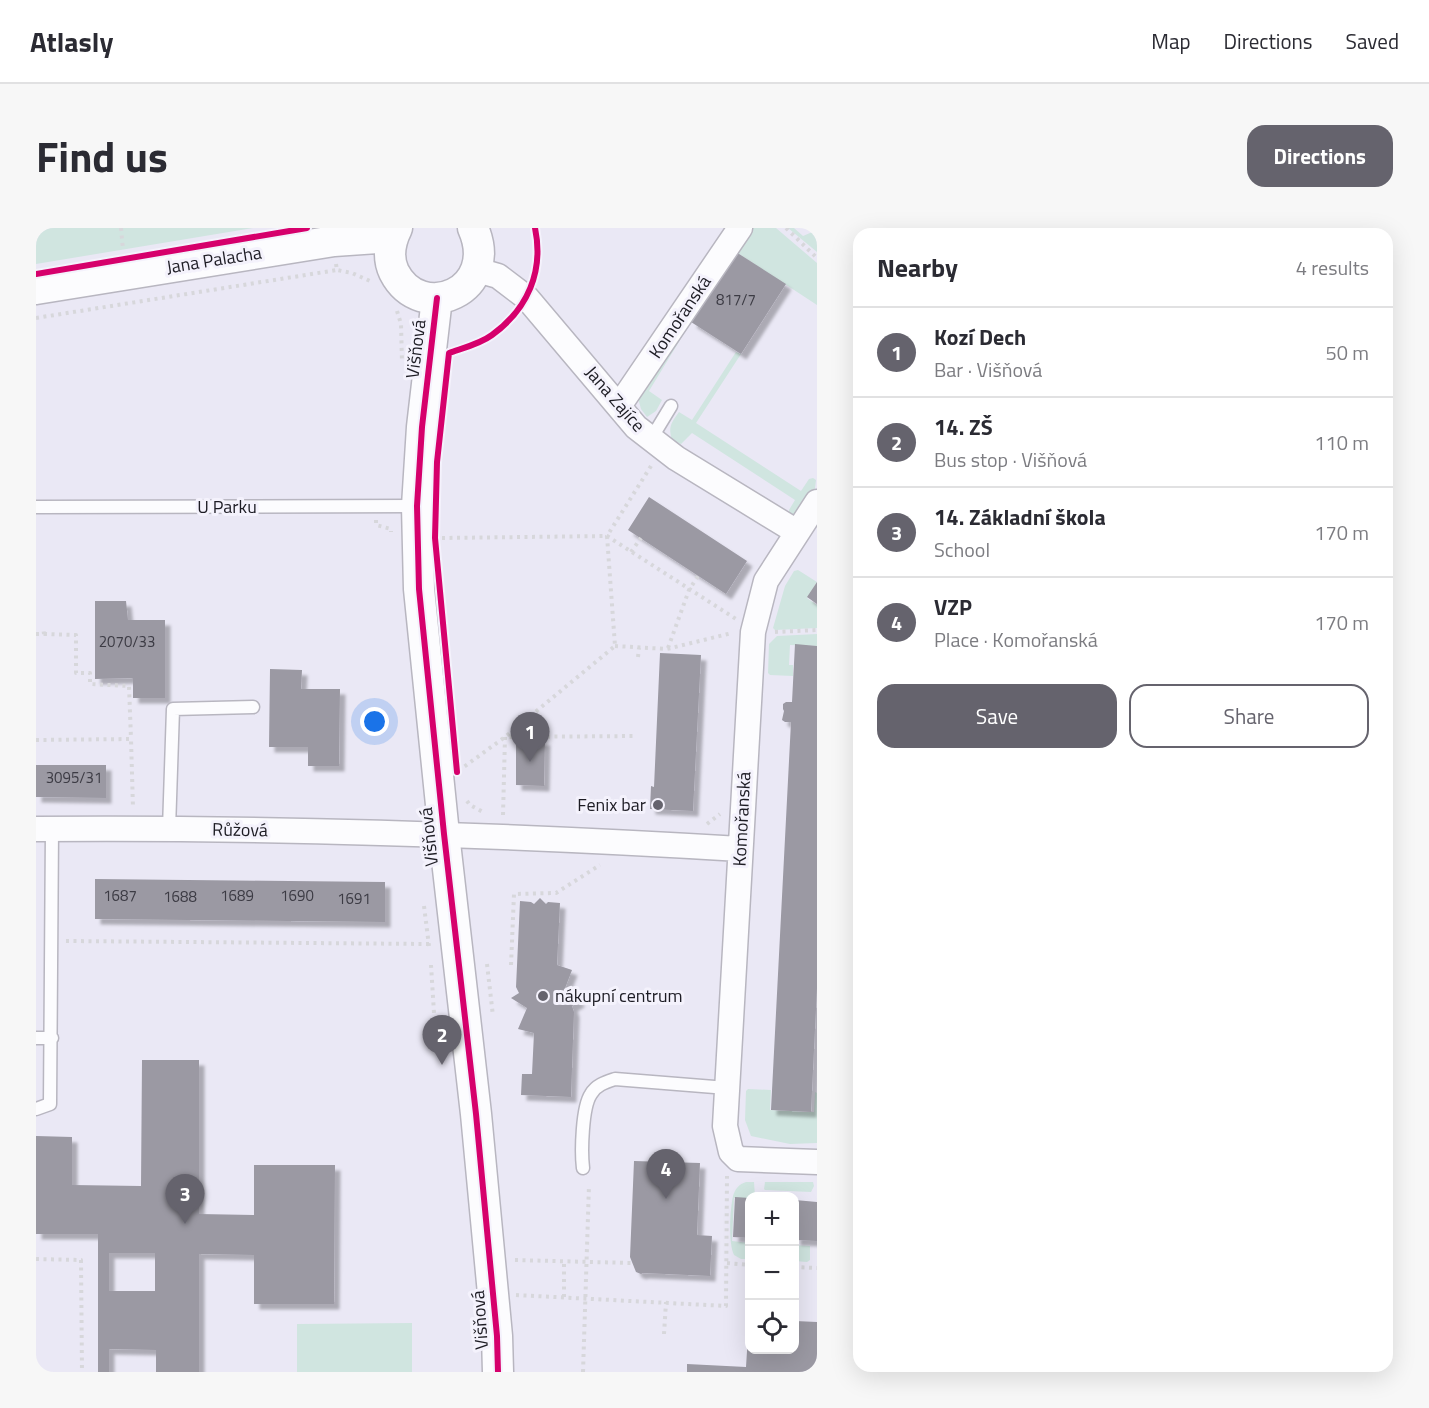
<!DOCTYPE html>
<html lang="en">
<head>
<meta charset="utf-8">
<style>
	body { margin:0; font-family:"Titillium Web",sans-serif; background:#f7f7f7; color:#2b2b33 }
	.controls { position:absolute; right:18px; bottom:18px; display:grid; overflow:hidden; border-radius:12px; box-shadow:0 6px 24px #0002 }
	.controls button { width:54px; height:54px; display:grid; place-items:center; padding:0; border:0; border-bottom:2px solid #e1e1e2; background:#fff; color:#2b2b33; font:30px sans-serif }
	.you { position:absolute; left:339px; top:494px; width:21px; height:21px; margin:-15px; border:4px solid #fff; border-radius:50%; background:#1a73e8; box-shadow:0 0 0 9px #1a73e833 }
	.badge { display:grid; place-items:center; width:39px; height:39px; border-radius:50%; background:#65636d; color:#fff; font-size:20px; font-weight:700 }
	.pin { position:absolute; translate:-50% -50px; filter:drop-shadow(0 2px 3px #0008) }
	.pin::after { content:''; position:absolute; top:32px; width:21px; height:18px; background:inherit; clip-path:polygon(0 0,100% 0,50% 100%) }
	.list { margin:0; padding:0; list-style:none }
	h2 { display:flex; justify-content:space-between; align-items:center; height:78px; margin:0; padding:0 24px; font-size:26px }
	h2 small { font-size:20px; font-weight:400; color:#7c7c81 }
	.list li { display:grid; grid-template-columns:39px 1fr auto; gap:18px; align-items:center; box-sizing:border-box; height:90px; padding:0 24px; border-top:2px solid #e1e1e2 }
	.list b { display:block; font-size:22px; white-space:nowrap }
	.list p { margin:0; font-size:20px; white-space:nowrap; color:#7c7c81 }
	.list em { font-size:20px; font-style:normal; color:#7c7c81 }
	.actions { display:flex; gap:12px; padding:18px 24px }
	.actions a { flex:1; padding:14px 0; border:2px solid #65636d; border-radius:18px; text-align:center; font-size:21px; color:#65636d }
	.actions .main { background:#65636d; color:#fff }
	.icon { flex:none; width:33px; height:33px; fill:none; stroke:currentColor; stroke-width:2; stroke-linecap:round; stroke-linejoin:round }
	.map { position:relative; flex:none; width:781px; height:1144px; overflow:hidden; border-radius:18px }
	header { display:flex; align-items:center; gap:36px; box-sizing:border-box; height:84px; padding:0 30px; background:#fff; border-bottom:2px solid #e1e1e2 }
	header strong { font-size:28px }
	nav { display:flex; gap:33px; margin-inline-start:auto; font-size:21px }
	.intro { display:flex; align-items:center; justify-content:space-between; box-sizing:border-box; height:144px; padding:0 36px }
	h1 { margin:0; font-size:42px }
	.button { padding:15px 27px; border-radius:18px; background:#65636d; color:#fff; font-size:21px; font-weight:700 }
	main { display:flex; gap:36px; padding:0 36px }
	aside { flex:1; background:#fff; border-radius:18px; box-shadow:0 6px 24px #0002 }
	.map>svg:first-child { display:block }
	.green { fill:#d0e5e0 }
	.building { fill:#9b99a3; fill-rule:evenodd; filter:url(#shadow) }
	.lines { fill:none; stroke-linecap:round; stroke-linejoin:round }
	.service-casing { stroke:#b8b6c0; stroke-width:15 }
	.minor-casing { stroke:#b8b6c0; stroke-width:27 }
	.tertiary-casing { stroke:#b8b6c0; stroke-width:33 }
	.path { stroke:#d7d7db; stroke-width:4; stroke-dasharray:3 4.5; stroke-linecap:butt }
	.service { stroke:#fcfcfe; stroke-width:12 }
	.minor { stroke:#fcfcfe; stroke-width:24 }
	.tertiary { stroke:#fcfcfe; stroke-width:30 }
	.cycleway-casing { stroke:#f4f2fc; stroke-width:10 }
	.cycleway { stroke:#d6006c; stroke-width:6 }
	.poi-dot { fill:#65636d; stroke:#f4f2fc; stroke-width:2 }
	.labels { text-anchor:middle; stroke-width:6; stroke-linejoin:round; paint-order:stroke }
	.number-label { font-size:15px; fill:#3c3b44 }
	.street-label { font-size:18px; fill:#1d1c24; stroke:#f4f2fc }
	.poi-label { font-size:18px; fill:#1d1c24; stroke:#f4f2fc; text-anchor:end }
</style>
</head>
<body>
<header>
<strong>Atlasly</strong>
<nav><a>Map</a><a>Directions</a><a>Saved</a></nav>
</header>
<div class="intro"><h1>Find us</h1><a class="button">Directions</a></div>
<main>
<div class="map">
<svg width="781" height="1144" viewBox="0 0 781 1144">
	<defs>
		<filter id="shadow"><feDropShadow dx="5.5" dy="5.5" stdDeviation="1.5" flood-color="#0004"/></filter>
	</defs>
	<rect width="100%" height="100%" fill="#eae8f5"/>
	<path class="green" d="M 0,0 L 217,0 L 0,36 Z
		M 716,0 L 740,0 L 781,35 L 781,77 L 700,24 Z
		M 752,0 L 758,0 L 767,8 L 781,2 L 781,24 Z
		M 647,94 L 655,94 L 613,163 L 626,172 L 620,183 L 611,189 L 605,181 L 602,170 Z
		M 700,124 L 705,126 L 660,195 L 765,263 L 773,251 L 777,250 L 780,252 L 779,260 L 761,287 L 757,289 L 753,287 L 753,282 L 759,272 L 656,205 L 645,216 L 636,212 C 632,199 635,195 643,184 L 656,192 Z
		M 762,342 L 781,354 L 771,370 L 781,377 L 781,400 L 739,402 L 737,400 L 749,358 L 758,343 Z
		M 781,406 L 781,418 L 754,417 L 753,437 L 757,437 L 757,448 L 734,447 L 732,445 L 733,416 L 741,408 Z
		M 712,861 L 735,862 L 734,882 L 774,884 L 778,884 L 779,864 L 781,865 L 781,915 L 754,916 L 715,908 L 709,892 L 710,863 Z
		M 710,954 L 718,954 L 719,968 L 714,968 L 713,971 L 698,970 L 696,1013 L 713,1015 L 713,1031 L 705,1031 L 698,1027 C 692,1015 694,982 697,968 C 699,961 703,956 710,954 Z
		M 729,954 L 777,954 L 778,958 L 775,964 L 729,962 L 728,961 Z
		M 758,1017 L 774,1018 L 774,1032 L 771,1034 L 759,1033 Z
		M 376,1095 L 376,1144 L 261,1144 L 261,1096 Z"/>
	<path class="building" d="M 700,24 L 750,56 L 705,126 L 655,94 Z
		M 613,269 L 711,333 L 690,366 L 592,302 Z
		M 781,354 L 781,376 L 771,369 Z
		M 59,373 L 90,373 L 92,392 L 129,392 L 129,470 L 97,470 L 97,450 L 59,451 Z
		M 759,416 L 781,418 L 781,760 L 775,884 L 735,882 L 755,494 L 749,494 L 746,492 L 748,483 L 747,481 L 747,476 L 750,474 L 756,474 Z
		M 624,425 L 665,427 L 657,583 L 614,581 L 615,558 L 618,559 Z
		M 234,441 L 266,442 L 265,461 L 304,461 L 303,538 L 272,538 L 272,519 L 233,519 Z
		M 480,511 L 509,512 L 508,558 L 480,557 Z
		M 0,537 L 70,537 L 70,570 L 0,569 Z
		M 59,651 L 349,654 L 349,694 L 59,691 Z
		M 504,670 L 510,676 L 512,674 L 524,675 L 521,737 L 536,742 L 528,763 L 544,773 L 536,778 L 538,784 L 535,869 L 485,867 L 486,846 L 496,846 L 498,805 L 482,801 L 491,780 L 475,770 L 483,765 L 480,759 L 484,673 L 495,674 L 498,676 Z
		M 106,832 L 163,832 L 163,986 L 218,987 L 218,937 L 299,937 L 298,1076 L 218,1076 L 218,1027 L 163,1026 L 163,1144 L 120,1144 L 120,1122 L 73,1121 L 73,1144 L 62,1144 L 62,1006 L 0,1006 L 0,908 L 36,909 L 36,957 L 105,958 ZM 73,1025 L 119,1025 L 119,1063 L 73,1063 Z
		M 598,933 L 664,935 L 661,1007 L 676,1008 L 674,1048 L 607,1045 L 605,1046 L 600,1044 L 594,1029 Z
		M 699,969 L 714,970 L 714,1010 L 697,1009 Z
		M 759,972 L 781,974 L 781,1013 L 759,1012 Z
		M 759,1093 L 781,1094 L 781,1144 L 651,1144 L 651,1136 L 710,1139 L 712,1107 L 714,1107 L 714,1122 L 759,1122 Z"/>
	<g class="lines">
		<g class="service-casing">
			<path id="service" d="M 615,211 L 635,178
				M 0,279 L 380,278
				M 133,601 L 137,481 L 217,479
				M 0,810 L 16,810
				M 0,881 L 14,876 L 16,601
				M 547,940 C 545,924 546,879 555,866 C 560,857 570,854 579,851 L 691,860"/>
		</g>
		<g class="minor-casing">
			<path id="minor" d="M 441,42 L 462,48 L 491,70 L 600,199 L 640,230 L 761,304
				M 583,178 L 704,0
				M 781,274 L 730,353 L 717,404 L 689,898 L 695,924 L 702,931 L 781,934
				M 0,601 C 235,599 470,607 704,621"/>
		</g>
		<g class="tertiary-casing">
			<path id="tertiary" d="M 361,0 C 354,14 351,29 358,44 C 385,97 465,63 437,0
				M 0,61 L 298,13 L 356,9
				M 401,70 L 386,199 L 381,278 L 383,361 L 408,606 L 440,886 L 461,1108 L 462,1144"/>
		</g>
		<path class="path" d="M 85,0 L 87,22
			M 750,0 L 781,30
			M 300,36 L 301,42 L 316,45 L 334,53
			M 361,83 L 365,96 L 366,134
			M 0,90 L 301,42
			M 615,238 L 571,308 L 700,391
			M 340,292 L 340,297 L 355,301 L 355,304
			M 406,310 L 571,308 L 579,418 L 469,509 L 425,541
			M 595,324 L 605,310
			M 739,404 L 781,402
			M 0,406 L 8,406 L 7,399
			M 8,406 L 40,407 L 40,445 L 54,445 L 54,456 L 93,458 L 95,511
			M 579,418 L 631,421 L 696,405
			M 632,420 L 653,362 L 662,348
			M 602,429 L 603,420
			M 0,512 L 95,511 L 97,580
			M 431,573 L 434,577 L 449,585
			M 467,587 L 469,509 L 599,508
			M 671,596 L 684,586
			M 388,678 L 393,718
			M 30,713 L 393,716
			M 451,736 L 457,788
			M 395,737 L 398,785
			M 475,737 L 478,666 L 520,665 L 564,637
			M 0,1031 L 45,1032 L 46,1144
			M 479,1032 L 595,1035
			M 691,1035 L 714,1037
			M 758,1039 L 781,1040
			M 480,1067 L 690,1078 L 691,948
			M 528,1069 L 528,1034
			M 628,1106 L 630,1074
			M 547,1144 L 553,957"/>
		<use href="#service" class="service"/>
		<use href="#minor" class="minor"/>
		<use href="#tertiary" class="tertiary"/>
		<g class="cycleway-casing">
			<path id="cycleway" d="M 0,46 L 271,0
				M 401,70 L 386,199 L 381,278 L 383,361 L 408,606 L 440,886 L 461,1108 L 462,1144
				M 421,544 L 399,310 L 401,234 L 413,125 C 427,120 444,116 456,107 C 492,81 508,43 499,0"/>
		</g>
		<use href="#cycleway" class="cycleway"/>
	</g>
	<g class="poi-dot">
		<circle cx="622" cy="577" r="6"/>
		<circle cx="507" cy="768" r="6"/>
	</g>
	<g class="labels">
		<g class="number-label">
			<text x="700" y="77">817/7</text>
			<text x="91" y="419">2070/33</text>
			<text x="38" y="555">3095/31</text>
			<text x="84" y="673">1687</text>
			<text x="201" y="673">1689</text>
			<text x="261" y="673">1690</text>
			<text x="144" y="674">1688</text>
			<text x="318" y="676">1691</text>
		</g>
		<g class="street-label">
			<text transform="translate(178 32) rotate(-9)" y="6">Jana Palacha</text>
			<text transform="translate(644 89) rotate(-56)" y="6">Komořanská</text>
			<text transform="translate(380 121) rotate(-83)" y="6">Višňová</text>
			<text transform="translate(579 171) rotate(49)" y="6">Jana Zajíce</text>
			<text x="191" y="285">U Parku</text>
			<text transform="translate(706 591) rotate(-87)" y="6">Komořanská</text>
			<text transform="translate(204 602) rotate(1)" y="6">Růžová</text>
			<text transform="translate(393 609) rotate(-96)" y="6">Višňová</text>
			<text transform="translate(444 1092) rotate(-94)" y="6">Višňová</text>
		</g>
		<g class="poi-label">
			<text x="610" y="583">Fenix bar</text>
			<text x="519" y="774" text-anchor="start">nákupní centrum</text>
		</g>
	</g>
</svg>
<div class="controls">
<button>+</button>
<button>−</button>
<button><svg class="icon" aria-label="locate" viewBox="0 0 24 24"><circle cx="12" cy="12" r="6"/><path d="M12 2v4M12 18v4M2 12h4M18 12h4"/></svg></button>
</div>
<div class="you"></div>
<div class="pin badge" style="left:494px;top:534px">1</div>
<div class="pin badge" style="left:406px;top:837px">2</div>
<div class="pin badge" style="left:149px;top:996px">3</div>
<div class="pin badge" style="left:630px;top:971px">4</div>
</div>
<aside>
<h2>Nearby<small>4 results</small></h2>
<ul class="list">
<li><span class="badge">1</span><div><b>Kozí Dech</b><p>Bar · Višňová</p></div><em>50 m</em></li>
<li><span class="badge">2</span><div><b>14. ZŠ</b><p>Bus stop · Višňová</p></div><em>110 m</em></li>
<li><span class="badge">3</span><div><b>14. Základní škola</b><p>School</p></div><em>170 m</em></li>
<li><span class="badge">4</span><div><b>VZP</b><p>Place · Komořanská</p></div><em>170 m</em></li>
</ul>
<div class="actions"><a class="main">Save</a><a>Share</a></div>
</aside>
</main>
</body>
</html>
